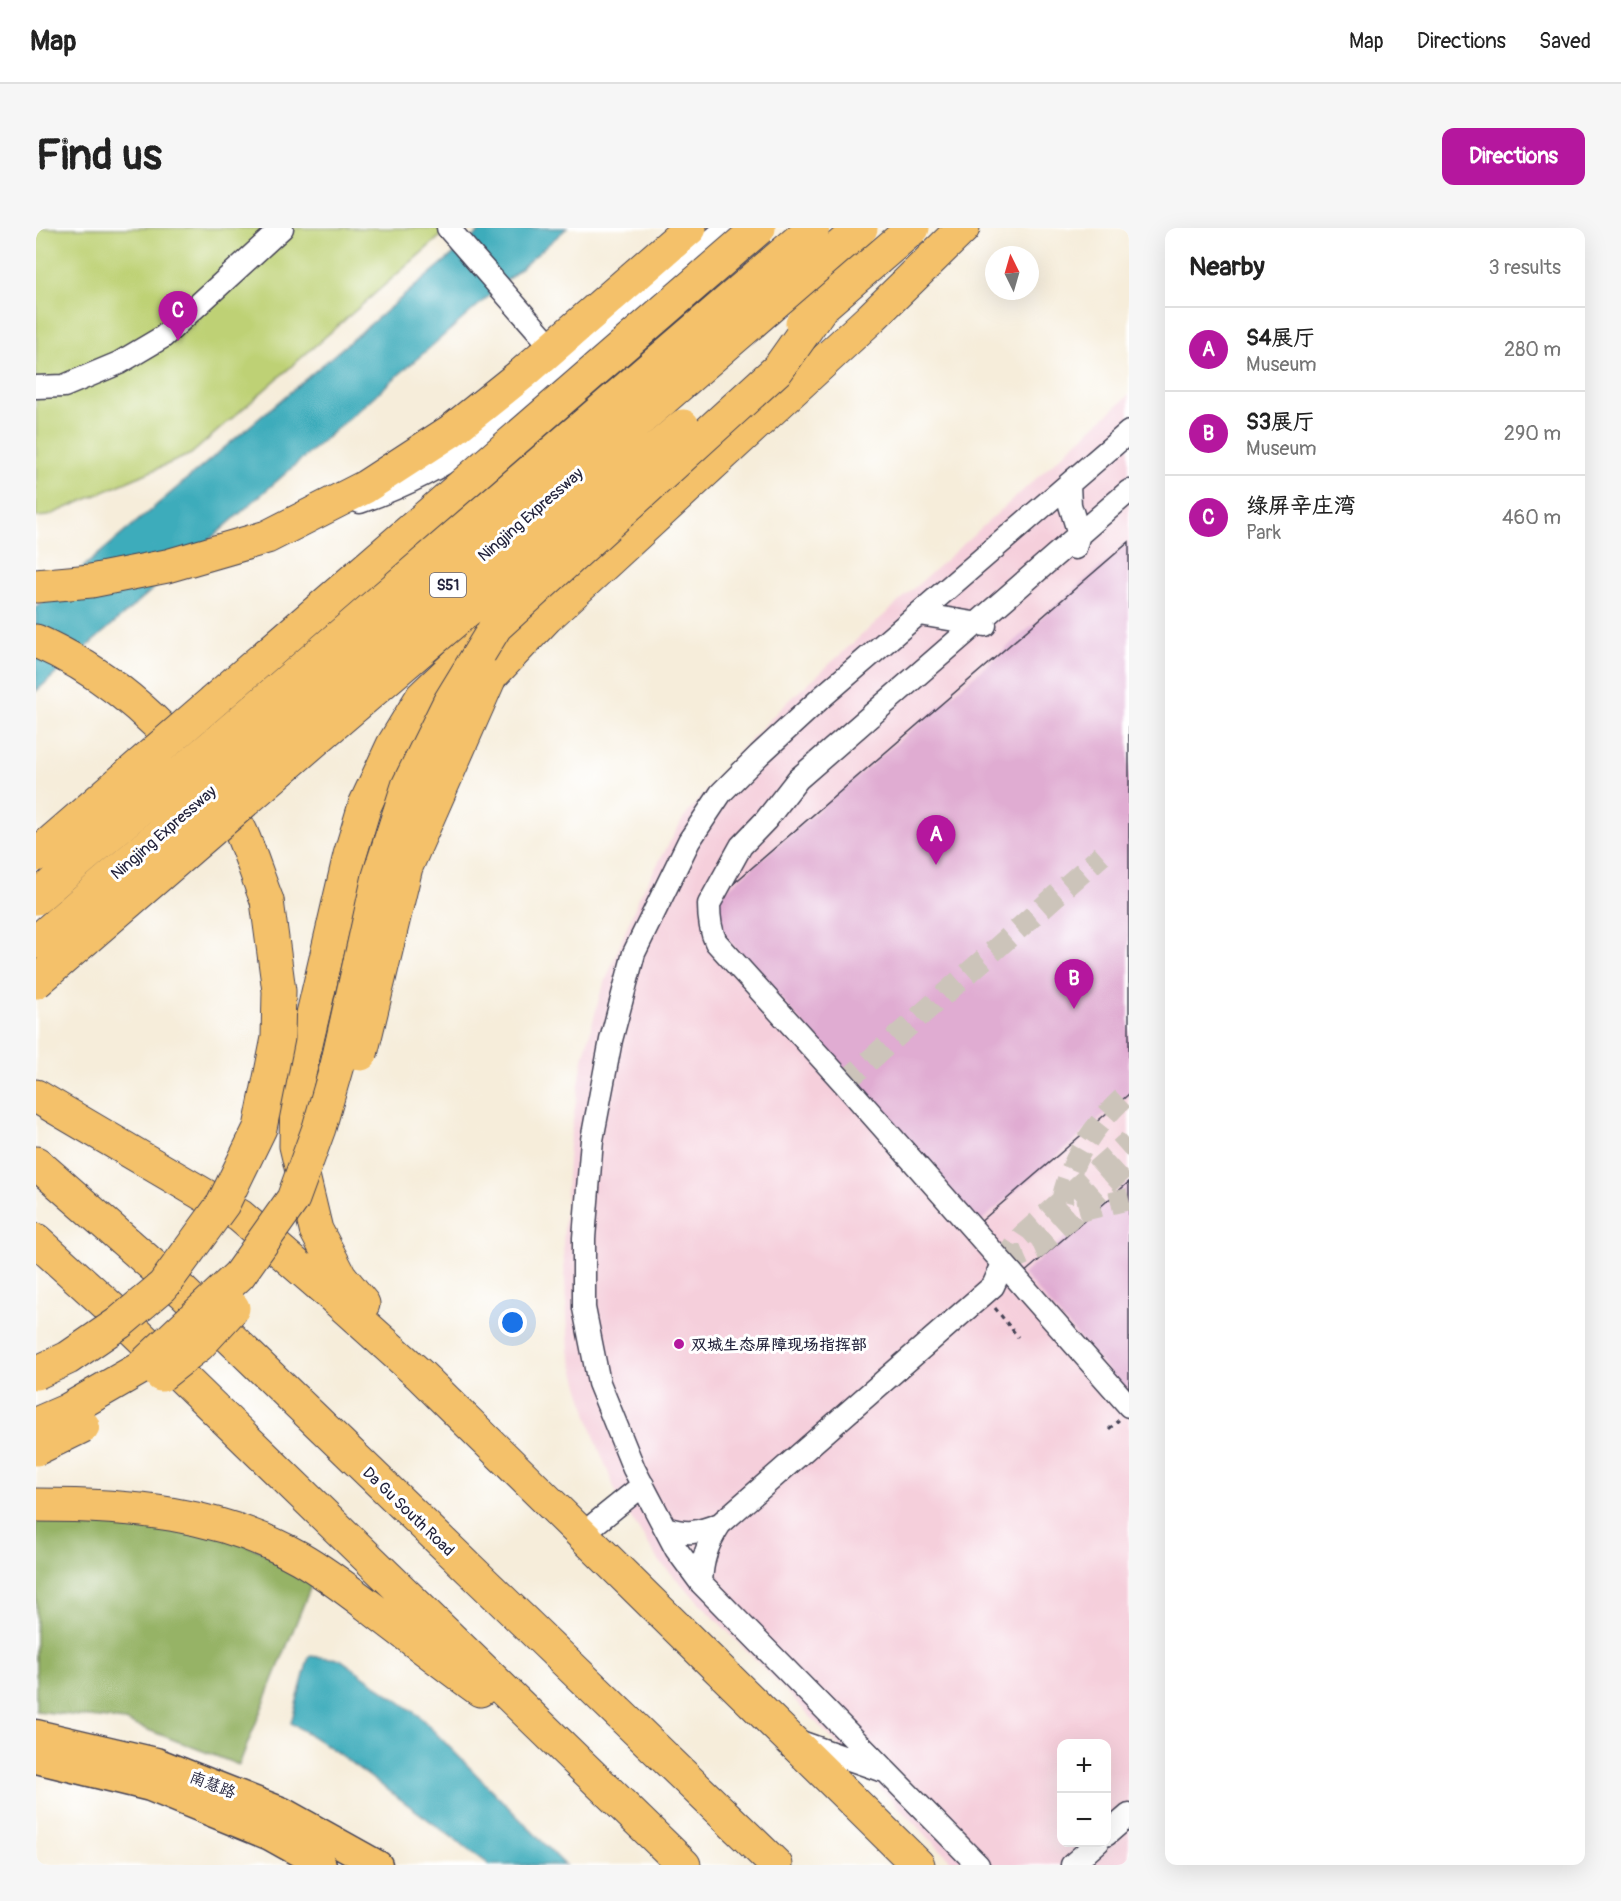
<!DOCTYPE html>
<html lang="en">
<head>
<meta charset="utf-8">
<style>
	body { margin:0; font-family:Pangolin,"LXGW WenKai TC",sans-serif; background:#f6f6f6; color:#222 }
	.controls { position:absolute; right:18px; bottom:18px; display:grid; overflow:hidden; border-radius:12px; box-shadow:0 6px 24px #0002 }
	.controls button { width:54px; height:54px; display:grid; place-items:center; padding:0; border:0; border-bottom:2px solid #e0e0e0; background:#fff; color:#222; font:30px sans-serif }
	.compass { position:absolute; left:949px; top:18px; width:54px; height:54px; border-radius:50%; background:#fff; box-shadow:0 6px 24px #0002; rotate:355deg }
	.you { position:absolute; left:477px; top:1095px; width:21px; height:21px; margin:-15px; border:4px solid #fff; border-radius:50%; background:#1a73e8; box-shadow:0 0 0 9px #1a73e833 }
	.badge { display:grid; place-items:center; width:39px; height:39px; border-radius:50%; background:#b5179e; color:#fff; font-size:20px; font-weight:700 }
	.pin { position:absolute; translate:-50% -50px; filter:drop-shadow(0 2px 3px #0008) }
	.pin::after { content:''; position:absolute; top:32px; width:21px; height:18px; background:inherit; clip-path:polygon(0 0,100% 0,50% 100%) }
	.list { margin:0; padding:0; list-style:none }
	h2 { display:flex; justify-content:space-between; align-items:center; height:78px; margin:0; padding:0 24px; font-size:26px }
	h2 small { font-size:20px; font-weight:400; color:#767676 }
	.list li { display:grid; grid-template-columns:39px 1fr auto; gap:18px; align-items:center; box-sizing:border-box; height:84px; padding:0 24px; border-top:2px solid #e0e0e0 }
	.list b { display:block; font-size:22px; white-space:nowrap }
	.list p { margin:0; font-size:20px; white-space:nowrap; color:#767676 }
	.list em { font-size:20px; font-style:normal; color:#767676 }
	.map { position:relative; flex:none; width:1093px; height:1637px; overflow:hidden; border-radius:12px }
	header { display:flex; align-items:center; gap:36px; box-sizing:border-box; height:84px; padding:0 30px; background:#fff; border-bottom:2px solid #e0e0e0 }
	header strong { font-size:28px }
	nav { display:flex; gap:33px; margin-inline-start:auto; font-size:21px }
	.intro { display:flex; align-items:center; justify-content:space-between; box-sizing:border-box; height:144px; padding:0 36px }
	h1 { margin:0; font-size:42px }
	.button { padding:15px 27px; border-radius:12px; background:#b5179e; color:#fff; font-size:21px; font-weight:700 }
	main { display:flex; gap:36px; padding:0 36px }
	aside { flex:1; background:#fff; border-radius:12px; box-shadow:0 6px 24px #0002 }
	.map>svg:first-child { display:block }
	.built { fill:#f5cfdb; fill-rule:evenodd }
	.green { fill:#bed174; stroke:#707a58; stroke-width:1.5 }
	.forest { fill:#96b366; stroke:#5c6a50; stroke-width:1.5 }
	.water { fill:#3dacbb; stroke:#30677b; stroke-width:1.5 }
	.building { fill:#e0acd2 }
	.lines { fill:none; stroke-linecap:round; stroke-linejoin:round }
	.minor-tunnel { stroke:#ccc4ba; stroke-width:22; stroke-dasharray:22 11; stroke-linecap:butt }
	.minor-casing { stroke:#424053; stroke-width:25 }
	.major-casing { stroke:#424053; stroke-width:31 }
	.highway-casing { stroke:#424053; stroke-width:35 }
	.path { stroke:#424053; stroke-width:3; stroke-dasharray:4.5 4.5; stroke-linecap:butt }
	.minor { stroke:#fff; stroke-width:22 }
	.major { stroke:#f4c16b; stroke-width:28 }
	.highway { stroke:#f4c16b; stroke-width:33 }
	.highway-bridge-casing { stroke:#424053; stroke-width:35; stroke-linecap:butt }
	.highway-bridge { stroke:#f4c16b; stroke-width:33 }
	.poi-dot { fill:#b5179e; stroke:#fff; stroke-width:2 }
	.labels { text-anchor:middle; stroke-width:6; stroke-linejoin:round; paint-order:stroke }
	.shield { fill:#fff; stroke:#646476; stroke-width:1.5 }
	.shield-label { font-size:15px; font-weight:bold; fill:#22223b }
	.street-label { font-size:16px; fill:#22223b; stroke:#fff }
	.poi-label { font-size:16px; font-weight:bold; fill:#22223b; stroke:#fff; text-anchor:start }
</style>
</head>
<body>
<header>
<strong>Map</strong>
<nav><a>Map</a><a>Directions</a><a>Saved</a></nav>
</header>
<div class="intro"><h1>Find us</h1><a class="button">Directions</a></div>
<main>
<div class="map">
<svg width="1093" height="1637" viewBox="0 0 1093 1637">
	<rect width="100%" height="100%" fill="#fff"/>
	<filter id="ink" filterUnits="userSpaceOnUse"><feTurbulence type="fractalNoise" baseFrequency=".0167" numOctaves="2"/><feDisplacementMap in="SourceGraphic" scale="12" xChannelSelector="R" yChannelSelector="G"/><feConvolveMatrix kernelMatrix="1 2 1 2 8 2 1 2 1" color-interpolation-filters="sRGB"/></filter>
	<filter id="wash" filterUnits="userSpaceOnUse"><feTurbulence type="fractalNoise" baseFrequency=".008" numOctaves="4" result="noise"/><feDisplacementMap in="SourceGraphic" scale="24" xChannelSelector="R" yChannelSelector="G"/><feGaussianBlur stdDeviation="1.35" result="paint"/><feColorMatrix in="noise" values="0 0 0 0 0 0 0 0 0 0 0 0 0 0 0 0 0 1.4 0 .05"/><feComposite in="paint" operator="in"/></filter>
	<g filter="url(#wash)">
		<rect width="100%" height="100%" fill="#f6edda"/>
		<path class="built" d="M 1093,167 L 1093,1637 L 919,1637 L 625,1335 L 583,1272 L 558,1208 L 533,1123 L 527,1017 L 533,917 L 547,831 L 564,767 L 603,669 L 647,591 L 696,531 L 748,477 ZM 1026,1516 L 1070,1516 L 1070,1614 L 1026,1614 Z"/>
		<path class="green" d="M 0,0 L 414,0 L 155,226 L 12,288 L 0,289 Z"/>
		<path class="forest" d="M 97,1287 L 192,1308 L 279,1348 L 203,1537 L 89,1493 L 0,1483 L 0,1289 Z"/>
		<path class="water" d="M 448,0 L 531,0 L 0,463 L 0,379 Z
			M 273,1428 L 304,1431 L 382,1487 L 529,1637 L 454,1637 L 296,1521 L 255,1495 Z"/>
		<g id="blocks">
			<path class="building" d="M 1093,314 L 1093,866 L 943,995 L 667,682 Z
				M 1093,954 L 1093,1167 L 987,1046 Z"/>
		</g>
	</g>
	<g filter="url(#ink)">
		<use href="#blocks" fill-opacity="0" stroke="#424053" stroke-width="1.5"/>
		<g class="lines">
			<path class="minor-tunnel" d="M 808,855 L 1066,627
				M 1026,973 C 1035,929 1060,894 1093,865
				M 1043,983 L 1093,971
				M 968,1035 L 1000,1021 L 1093,936
				M 967,1036 L 986,1008 L 1093,913"/>
			<g class="minor-casing">
				<path id="minor" d="M 412,0 L 516,119
					M 0,159 L 28,158 L 83,135 L 127,109 L 246,0
					M 1033,257 L 1034,277 L 1043,306 L 1039,320
					M 1093,263 L 762,551 L 730,592 L 705,618 L 673,676 C 673,690 674,702 680,714 L 808,855 L 1093,1178
					M 324,274 C 372,257 407,238 449,210 L 690,0
					M 883,386 L 949,397
					M 629,1300 C 652,1307 661,1305 684,1296
					M 545,1307 L 607,1257
					M 665,1355 C 666,1332 671,1316 684,1296 L 957,1058 L 967,1036
					M 762,1513 L 844,1542
					M 1070,1607 L 1093,1587
					M 942,1637 L 665,1355 L 640,1321 L 598,1241 L 563,1155 L 548,1080 L 548,1010 L 556,912 L 575,812 L 598,725 L 653,613 L 685,565 L 723,527 L 786,469 L 1093,204
					M 1036,1637 L 1062,1614"/>
			</g>
			<g class="major-casing">
				<path id="major" d="M 0,1506 L 120,1534 L 247,1584 L 342,1637
					M 0,1531 L 114,1559 L 234,1608 L 286,1637"/>
			</g>
			<g class="highway-casing">
				<path id="highway" d="M 0,358 L 55,353 L 131,338 L 231,309 L 329,259 L 415,203 L 486,146 L 654,0
					M 0,413 C 74,446 134,500 179,566 C 188,578 199,591 205,604 C 215,627 222,650 231,673
					M 454,449 L 511,389 L 835,90 L 927,0
					M 0,868 L 204,988 L 294,1066 L 384,1147 L 882,1637
					M 0,935 L 147,1064 L 740,1637
					M 0,1012 L 78,1083 L 648,1637
					M 327,1076 L 304,1048 L 280,1002 L 260,918 L 261,855 L 314,627 L 329,577 L 357,517 L 386,469 L 446,412
					M 0,1277 C 91,1277 183,1284 264,1330 C 292,1346 317,1366 342,1385 C 376,1411 410,1437 444,1462"/>
			</g>
			<path class="path" d="M 959,1080 L 982,1109
				M 1073,1201 L 1083,1192"/>
			<use href="#minor" class="minor"/>
			<use href="#major" class="major"/>
			<use href="#highway" class="highway"/>
			<g class="highway-bridge-casing">
				<path id="highway-bridge" d="M 766,96 L 877,0
					M 0,627 L 723,0
					M 0,670 L 777,0
					M 0,714 L 825,0
					M 0,754 L 283,509 L 647,198
					M 325,826 L 370,639 L 454,449
					M 0,1145 L 32,1130 L 83,1095 L 127,1058 L 187,976 L 224,900 L 242,810 L 243,763 L 231,673
					M 125,1147 L 163,1117 L 197,1080
					M 0,1196 L 30,1183 L 103,1141 L 203,1047 L 257,971 L 283,900 L 301,837 L 343,648 L 372,558 L 413,475 L 460,398 L 742,141 L 783,83
					M 0,1221 L 47,1198"/>
			</g>
			<use href="#highway-bridge" class="highway-bridge"/>
		</g>
	</g>
	<circle class="poi-dot" cx="643" cy="1116" r="6"/>
	<g class="labels">
		<rect class="shield" x="394" y="345" width="36" height="24" rx="4.5"/>
		<g class="shield-label">
			<text x="412" y="362">S51</text>
		</g>
		<g class="street-label">
			<text transform="translate(494 286) rotate(-41)" y="6">Ningjing Expressway</text>
			<text transform="translate(127 604) rotate(-41)" y="6">Ningjing Expressway</text>
			<text transform="translate(373 1283) rotate(44)" y="6">Da Gu South Road</text>
			<text transform="translate(177 1556) rotate(21)" y="6">南慧路</text>
		</g>
		<g class="poi-label">
			<text x="655" y="1122">双城生态屏障现场指挥部</text>
		</g>
	</g>
</svg>
<div class="controls">
<button>+</button>
<button>−</button>
</div>
<svg class="compass" viewBox="-18 -18 36 36"><path d="M0-13l5 13h-10z" fill="#e53935"/><path d="M0 13l5-13h-10z" fill="#767676"/></svg>
<div class="you"></div>
<div class="pin badge" style="left:900px;top:637px">A</div>
<div class="pin badge" style="left:1038px;top:781px">B</div>
<div class="pin badge" style="left:142px;top:113px">C</div>
</div>
<aside>
<h2>Nearby<small>3 results</small></h2>
<ul class="list">
<li><span class="badge">A</span><div><b>S4展厅</b><p>Museum</p></div><em>280 m</em></li>
<li><span class="badge">B</span><div><b>S3展厅</b><p>Museum</p></div><em>290 m</em></li>
<li><span class="badge">C</span><div><b>绿屏辛庄湾</b><p>Park</p></div><em>460 m</em></li>
</ul>
</aside>
</main>
</body>
</html>
